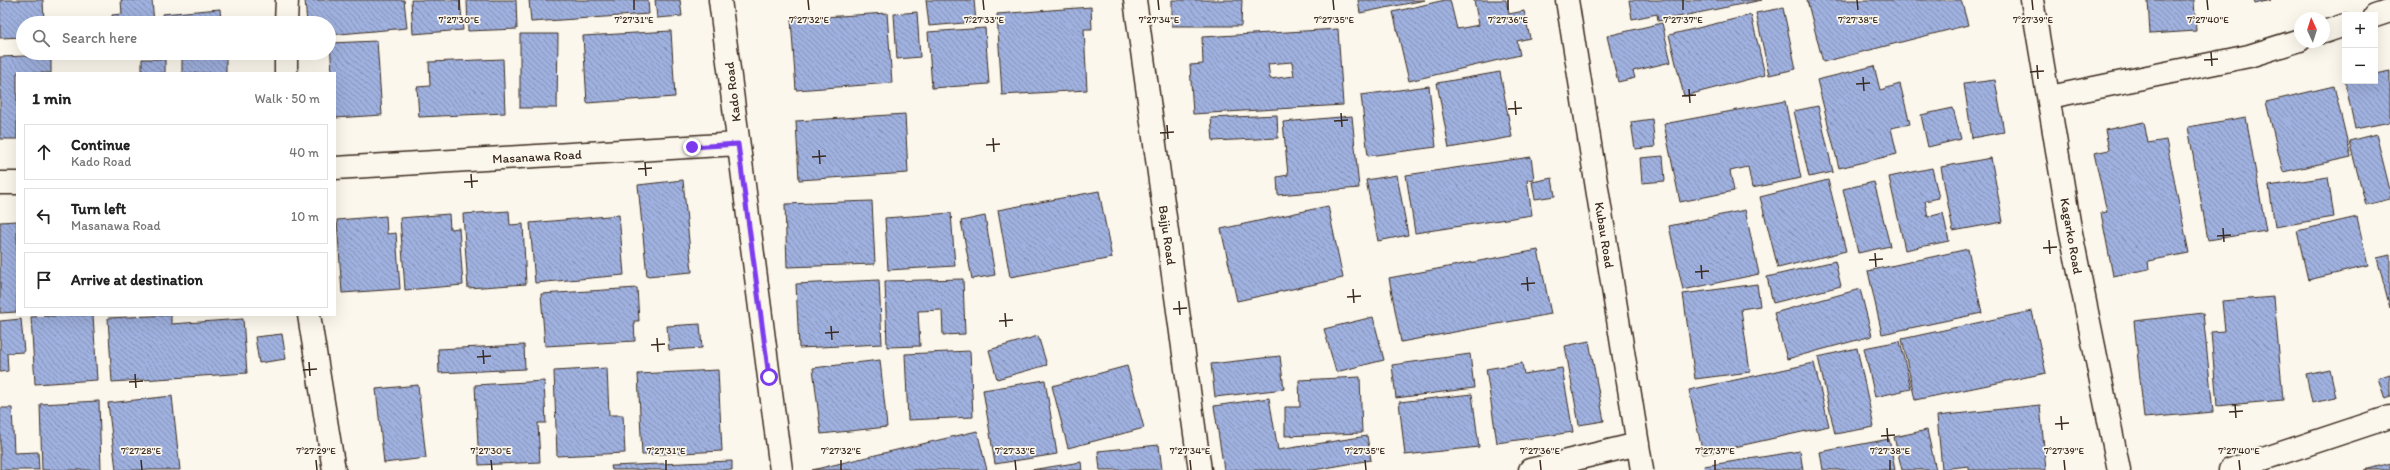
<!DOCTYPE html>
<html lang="en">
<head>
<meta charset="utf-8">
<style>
	body { margin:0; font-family:Itim,sans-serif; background:#f2f2f2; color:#222 }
	.controls { position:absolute; right:12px; top:12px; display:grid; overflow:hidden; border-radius:0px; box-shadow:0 4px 16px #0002 }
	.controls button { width:36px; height:36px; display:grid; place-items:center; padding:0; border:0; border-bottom:1px solid #e0e0e0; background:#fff; color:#222; font:20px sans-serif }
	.compass { position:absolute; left:2294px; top:12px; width:36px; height:36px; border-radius:50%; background:#fff; box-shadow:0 4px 16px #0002; rotate:356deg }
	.stop { position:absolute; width:12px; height:12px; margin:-9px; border:3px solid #7c3aed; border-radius:50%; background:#fff }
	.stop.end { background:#7c3aed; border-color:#fff; box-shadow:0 1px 4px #0008 }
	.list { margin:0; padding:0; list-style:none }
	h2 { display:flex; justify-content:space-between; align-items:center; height:52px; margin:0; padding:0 16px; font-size:17px }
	h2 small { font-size:13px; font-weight:400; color:#767676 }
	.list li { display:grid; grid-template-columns:26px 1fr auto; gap:12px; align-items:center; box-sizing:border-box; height:56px; margin:0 8px 8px; padding:0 8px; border:1px solid #e0e0e0; border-radius:0px }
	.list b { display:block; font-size:15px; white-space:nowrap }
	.list p { margin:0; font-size:13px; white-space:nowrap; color:#767676 }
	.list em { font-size:13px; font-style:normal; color:#767676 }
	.icon { flex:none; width:22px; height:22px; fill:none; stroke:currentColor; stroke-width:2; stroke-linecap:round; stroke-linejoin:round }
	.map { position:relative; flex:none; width:2390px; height:470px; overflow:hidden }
	.search { position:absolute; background:#fff; box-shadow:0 4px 16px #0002; left:16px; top:16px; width:320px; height:44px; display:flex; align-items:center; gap:10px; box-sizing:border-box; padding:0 14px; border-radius:22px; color:#767676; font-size:15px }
	.panel { position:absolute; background:#fff; box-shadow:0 4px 16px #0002; left:16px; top:72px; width:320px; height:244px; border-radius:0px }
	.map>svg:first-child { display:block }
	.building { fill:url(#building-back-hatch); stroke:#3b2a1e; fill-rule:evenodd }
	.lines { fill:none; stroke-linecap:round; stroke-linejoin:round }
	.minor-casing { stroke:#3b2a1e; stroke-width:25 }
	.minor { stroke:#fbf7ec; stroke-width:22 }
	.route { stroke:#7c3aed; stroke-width:5 }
	.ticks { fill:none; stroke:#3b2a1e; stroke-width:1.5 }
	.labels { text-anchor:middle; stroke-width:3.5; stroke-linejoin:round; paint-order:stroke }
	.street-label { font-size:13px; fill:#3b2a1e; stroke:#fbf7ec }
	.ticks-label { font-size:10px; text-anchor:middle; fill:#3b2a1e; stroke:#fbf7ec; stroke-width:3.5; stroke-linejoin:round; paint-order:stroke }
</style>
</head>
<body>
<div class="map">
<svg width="2390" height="470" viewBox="0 0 2390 470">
	<defs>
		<pattern id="building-back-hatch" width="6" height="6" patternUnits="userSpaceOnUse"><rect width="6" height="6" fill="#9fb1df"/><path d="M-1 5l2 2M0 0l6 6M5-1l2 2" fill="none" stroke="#8390b4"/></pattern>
	</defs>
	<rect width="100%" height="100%" fill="#fbf7ec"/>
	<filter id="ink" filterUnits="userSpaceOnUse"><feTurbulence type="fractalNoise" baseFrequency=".025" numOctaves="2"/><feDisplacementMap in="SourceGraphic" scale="8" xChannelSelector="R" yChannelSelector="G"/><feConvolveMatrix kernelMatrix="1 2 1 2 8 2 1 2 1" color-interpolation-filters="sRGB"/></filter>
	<g filter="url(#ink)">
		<path class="building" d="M 0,0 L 43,0 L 44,23 L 23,23 L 23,37 L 0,38 Z
			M 121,0 L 152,0 L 154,23 L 93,23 L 113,22 L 112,15 L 122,14 Z
			M 305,0 L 404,0 L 407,28 L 329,35 L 329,23 L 307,23 Z
			M 411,0 L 460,0 L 463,30 L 413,34 Z
			M 467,0 L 516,0 L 517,29 L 468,31 Z
			M 529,0 L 648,0 L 649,14 L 531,22 Z
			M 655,0 L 680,0 L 682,16 L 657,18 Z
			M 926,0 L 974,0 L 976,22 L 929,26 Z
			M 1172,0 L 1242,0 L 1241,26 L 1172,26 Z
			M 1358,0 L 1425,0 L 1360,13 Z
			M 1445,0 L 1450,0 L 1457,29 L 1479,25 L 1474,0 L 1506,0 L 1509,14 L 1524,11 L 1530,38 L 1517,41 L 1520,55 L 1409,81 L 1393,12 Z
			M 1629,0 L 1762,0 L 1658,21 L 1657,14 L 1632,19 Z
			M 1807,0 L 1961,0 L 1968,25 L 1823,62 Z
			M 2148,0 L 2194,0 L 2196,31 L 2150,34 Z
			M 2254,0 L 2270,0 L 2255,4 Z
			M 1091,7 L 1092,29 L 1084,29 L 1087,90 L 1002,95 L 997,14 Z
			M 1783,8 L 1796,69 L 1769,75 L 1756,13 Z
			M 220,9 L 221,23 L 163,23 L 162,14 Z
			M 917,12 L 920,57 L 897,59 L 894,14 Z
			M 887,13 L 892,83 L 796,90 L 791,19 Z
			M 1751,15 L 1765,75 L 1684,96 L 1669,35 Z
			M 1662,23 L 1671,62 L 1633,71 L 1635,78 L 1618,82 L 1607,36 Z
			M 985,28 L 989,84 L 932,88 L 928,32 Z
			M 1338,29 L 1343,105 L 1193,114 L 1190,65 L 1203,64 L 1202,37 ZM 1292,62 L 1294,76 L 1270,79 L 1268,64 Z
			M 671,31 L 675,97 L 587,103 L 583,36 Z
			M 520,34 L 558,34 L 557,108 L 520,108 Z
			M 377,41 L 382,115 L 335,118 L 335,73 L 332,73 L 330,43 Z
			M 67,53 L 92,53 L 67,55 Z
			M 51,55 L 51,73 L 17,73 L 17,139 L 0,139 L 0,57 Z
			M 226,58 L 226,73 L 182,73 L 182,59 Z
			M 142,59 L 165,59 L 165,73 L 142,73 Z
			M 503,59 L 505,113 L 419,117 L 417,87 L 430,86 L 429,62 Z
			M 1874,66 L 1880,90 L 1900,84 L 1910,124 L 1891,128 L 1897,154 L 1839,168 L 1817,80 Z
			M 2390,71 L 2390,122 L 2355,129 L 2345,81 L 2375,81 L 2375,74 Z
			M 1500,72 L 1512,137 L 1449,148 L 1437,83 Z
			M 1995,80 L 2004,132 L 1972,138 L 1964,84 Z
			M 1429,86 L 1436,147 L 1368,156 L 1361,95 Z
			M 2334,86 L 2351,157 L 2283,172 L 2266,102 Z
			M 1785,101 L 1801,178 L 1752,188 L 1748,167 L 1730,171 L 1734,191 L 1680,202 L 1664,124 Z
			M 1818,106 L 1833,172 L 1809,177 L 1794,111 Z
			M 1953,108 L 1961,139 L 1928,147 L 1921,115 Z
			M 905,114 L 908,173 L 799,180 L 796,121 Z
			M 1277,115 L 1278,138 L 1213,141 L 1211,118 Z
			M 1352,116 L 1359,188 L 1278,195 L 1277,177 L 1288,175 L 1283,122 Z
			M 2246,117 L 2266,231 L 2208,240 L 2188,127 Z
			M 1652,119 L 1655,147 L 1635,149 L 1631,122 Z
			M 2144,122 L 2148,143 L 2166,140 L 2189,253 L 2148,261 L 2149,269 L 2113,276 L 2101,213 L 2107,212 L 2094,153 L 2109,150 L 2105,130 Z
			M 2376,134 L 2390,190 L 2390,199 L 2366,205 L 2349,141 Z
			M 1663,156 L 1665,181 L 1642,183 L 1640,158 Z
			M 1531,157 L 1534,179 L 1527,180 L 1532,215 L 1415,233 L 1406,175 Z
			M 1991,158 L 2003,222 L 1953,231 L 1941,167 Z
			M 1932,168 L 1939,198 L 1925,201 L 1928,217 L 1943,213 L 1949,241 L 1905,250 L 1889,177 Z
			M 1397,175 L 1408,235 L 1378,241 L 1366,180 Z
			M 2328,177 L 2334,217 L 2275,227 L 2269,186 Z
			M 1552,178 L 1555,196 L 1535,199 L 1532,182 Z
			M 683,180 L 692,272 L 647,276 L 638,185 Z
			M 1828,180 L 1846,251 L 1778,268 L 1760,197 Z
			M 1874,182 L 1890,246 L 1858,253 L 1843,189 Z
			M 1099,191 L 1112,258 L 1010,277 L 998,210 Z
			M 872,201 L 875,264 L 787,267 L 785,204 Z
			M 1328,206 L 1343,278 L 1237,301 L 1221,229 Z
			M 1745,210 L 1759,274 L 1683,290 L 1669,226 Z
			M 509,211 L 510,225 L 523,224 L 526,284 L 468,288 L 463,214 Z
			M 951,213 L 955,266 L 888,270 L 885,218 Z
			M 449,214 L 450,229 L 459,228 L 463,285 L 405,290 L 400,218 Z
			M 619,215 L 624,275 L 535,283 L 530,223 Z
			M 386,216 L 387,234 L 396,233 L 400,289 L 342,293 L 337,220 Z
			M 985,216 L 995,275 L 972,279 L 961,221 Z
			M 2357,217 L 2368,266 L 2308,280 L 2297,231 Z
			M 17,221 L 17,312 L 0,313 L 0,222 Z
			M 1968,249 L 1982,313 L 1882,334 L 1868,271 Z
			M 1538,250 L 1551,314 L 1401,342 L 1389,278 Z
			M 2390,255 L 2390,308 L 2377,258 Z
			M 1835,261 L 1841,286 L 1773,303 L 1767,277 Z
			M 963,279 L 965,334 L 943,335 L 942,310 L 918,311 L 920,346 L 887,347 L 885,281 Z
			M 879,280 L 882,344 L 799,348 L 796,284 Z
			M 1757,284 L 1760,306 L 1741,309 L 1750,372 L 1695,379 L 1683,294 Z
			M 637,288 L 639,321 L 634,321 L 635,341 L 545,346 L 541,294 Z
			M 1860,289 L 1872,336 L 1787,359 L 1774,313 Z
			M 2274,297 L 2283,400 L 2217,406 L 2211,332 L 2225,331 L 2222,301 Z
			M 2032,311 L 2046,373 L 1915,400 L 1902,339 Z
			M 2203,313 L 2213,412 L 2144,418 L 2134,321 Z
			M 72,315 L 93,315 L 97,380 L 35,384 L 31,317 Z
			M 171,315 L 171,324 L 243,319 L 247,373 L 112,382 L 108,318 Z
			M 1373,317 L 1384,360 L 1336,372 L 1324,329 Z
			M 21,319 L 24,352 L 7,353 L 8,371 L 0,372 L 0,321 Z
			M 700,324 L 702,348 L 669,350 L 667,326 Z
			M 282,334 L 286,359 L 259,363 L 255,337 Z
			M 1038,336 L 1047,365 L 997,379 L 989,350 Z
			M 1589,341 L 1604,421 L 1579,425 L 1565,346 Z
			M 1900,341 L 1911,389 L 1875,397 L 1864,348 Z
			M 524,345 L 525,369 L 439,373 L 438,349 Z
			M 1857,348 L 1874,427 L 1835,434 L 1818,357 Z
			M 970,351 L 973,417 L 908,420 L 905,354 Z
			M 1470,354 L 1474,388 L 1396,398 L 1392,365 Z
			M 1280,356 L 1284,389 L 1215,397 L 1211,364 Z
			M 880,360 L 887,427 L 821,434 L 813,368 Z
			M 1522,363 L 1524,374 L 1562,368 L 1573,432 L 1497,443 L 1486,369 Z
			M 1814,363 L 1829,426 L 1703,454 L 1689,390 Z
			M 1127,366 L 1144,428 L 1068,448 L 1052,386 Z
			M 607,368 L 609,415 L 623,415 L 625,453 L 557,456 L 554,371 Z
			M 2330,369 L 2336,398 L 2312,403 L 2306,374 Z
			M 718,370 L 722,451 L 642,455 L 638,374 Z
			M 2390,374 L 2390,397 L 2385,399 L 2378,378 Z
			M 1360,377 L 1362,433 L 1285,436 L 1285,407 L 1300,407 L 1299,380 Z
			M 1045,380 L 1057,454 L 995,464 L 983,390 Z
			M 544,381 L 546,423 L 538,423 L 540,462 L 479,465 L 475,385 Z
			M 418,385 L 426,458 L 384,463 L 376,389 Z
			M 1472,394 L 1479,447 L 1405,455 L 1399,402 Z
			M 172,396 L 180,470 L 116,470 L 108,403 Z
			M 1269,398 L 1278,450 L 1367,436 L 1371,460 L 1314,470 L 1224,470 L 1214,406 Z
			M 99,401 L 101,470 L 42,470 L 40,404 Z
			M 2040,405 L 2046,470 L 1969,470 L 1969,466 L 1942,469 L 1937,416 Z
			M 0,408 L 12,408 L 14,453 L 38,452 L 39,470 L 0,470 Z
			M 1927,430 L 1936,470 L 1902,470 L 1894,437 Z
			M 977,431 L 987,470 L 812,470 Z
			M 1889,439 L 1895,470 L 1823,470 L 1820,452 Z
			M 1159,445 L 1162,470 L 1100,470 L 1098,451 Z
			M 1800,451 L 1803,470 L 1705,470 L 1704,466 Z
			M 732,461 L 732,470 L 612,470 L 611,466 Z
			M 1081,462 L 1082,470 L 1031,470 Z
			M 2390,463 L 2390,470 L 2365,470 Z"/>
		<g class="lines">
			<g class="minor-casing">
				<path id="minor" d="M 720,0 L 781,470
					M 1135,0 L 1200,470
					M 1567,0 L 1642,470
					M 2032,0 L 2070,228 L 2119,470
					M 2375,16 L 2390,11
					M 286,23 L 287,0
					M 2324,32 L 2345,25
					M 286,73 L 286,53
					M 2050,97 L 2249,56 L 2300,40
					M 335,168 L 738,144
					M 0,183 L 17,183
					M 309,315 L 334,470
					M 1530,470 L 1638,444
					M 2230,470 L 2390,417"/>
			</g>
			<use href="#minor" class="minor"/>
		</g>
	</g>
	<g class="lines" filter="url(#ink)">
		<path class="route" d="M 692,147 L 738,144 L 769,377"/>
	</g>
	<path class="ticks" d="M 459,0 L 459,10M 634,0 L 634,10M 808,0 L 809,10M 983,0 L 984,10M 1158,0 L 1159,10M 1333,0 L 1334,10M 1508,0 L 1508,10M 1683,0 L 1683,10M 1857,0 L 1858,10M 2032,0 L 2033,10M 2207,0 L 2208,10M 2211,52 L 2212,66M 2204,60 L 2218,59M 2037,65 L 2038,79M 2030,72 L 2044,71M 1863,77 L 1864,91M 1856,84 L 1870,83M 1689,89 L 1690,103M 1682,96 L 1696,95M 1515,101 L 1516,115M 1508,109 L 1522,108M 1341,113 L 1342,127M 1334,121 L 1348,120M 1167,125 L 1168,139M 1160,133 L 1174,132M 993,138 L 994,152M 986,145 L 1000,144M 819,150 L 820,164M 812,157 L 826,156M 645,162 L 646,176M 638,169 L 652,168M 471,174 L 472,188M 464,182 L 478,181M 2223,228 L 2224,242M 2217,236 L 2231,235M 2049,240 L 2050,254M 2043,248 L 2057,247M 1875,253 L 1876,267M 1869,260 L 1883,259M 1701,265 L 1702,279M 1695,272 L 1709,271M 1527,277 L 1528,291M 1521,284 L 1535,283M 1353,289 L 1354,303M 1347,297 L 1361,296M 1179,301 L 1180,315M 1173,309 L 1187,308M 1005,313 L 1006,327M 999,321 L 1013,320M 831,326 L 832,340M 825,333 L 839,332M 657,338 L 658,352M 651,345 L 665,344M 483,350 L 484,364M 477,357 L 491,356M 309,362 L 310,376M 303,370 L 317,369M 135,374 L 136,388M 129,382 L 143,381M 2235,404 L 2236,418M 2229,412 L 2243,411M 2061,416 L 2062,430M 2055,424 L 2069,423M 1887,428 L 1888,442M 1881,436 L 1895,435M 141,460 L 142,470M 316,460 L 317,470M 491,460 L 492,470M 666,460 L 666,470M 841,460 L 841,470M 1015,460 L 1016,470M 1190,460 L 1191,470M 1365,460 L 1366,470M 1540,460 L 1541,470M 1715,460 L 1715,470M 1890,460 L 1890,470M 2064,460 L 2065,470M 2239,460 L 2240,470"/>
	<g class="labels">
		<g class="street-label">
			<text transform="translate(732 92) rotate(-97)" y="5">Kado Road</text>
			<text transform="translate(537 156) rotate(-3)" y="5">Masanawa Road</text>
			<text transform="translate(1168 235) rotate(82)" y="5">Bajju Road</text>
			<text transform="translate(1605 235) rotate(81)" y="5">Kubau Road</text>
			<text transform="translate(2072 236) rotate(80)" y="5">Kagarko Road</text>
		</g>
	</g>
	<g class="ticks-label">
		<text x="459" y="23">7°27'30"E</text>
		<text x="634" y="23">7°27'31"E</text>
		<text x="809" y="23">7°27'32"E</text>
		<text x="984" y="23">7°27'33"E</text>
		<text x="1159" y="23">7°27'34"E</text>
		<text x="1334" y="23">7°27'35"E</text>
		<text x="1508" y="23">7°27'36"E</text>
		<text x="1683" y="23">7°27'37"E</text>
		<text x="1858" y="23">7°27'38"E</text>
		<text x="2033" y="23">7°27'39"E</text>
		<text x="2208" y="23">7°27'40"E</text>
		<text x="141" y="454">7°27'28"E</text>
		<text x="316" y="454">7°27'29"E</text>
		<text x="491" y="454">7°27'30"E</text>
		<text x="666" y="454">7°27'31"E</text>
		<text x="841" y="454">7°27'32"E</text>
		<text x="1015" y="454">7°27'33"E</text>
		<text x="1190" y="454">7°27'34"E</text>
		<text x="1365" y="454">7°27'35"E</text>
		<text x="1540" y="454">7°27'36"E</text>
		<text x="1715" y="454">7°27'37"E</text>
		<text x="1890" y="454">7°27'38"E</text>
		<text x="2064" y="454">7°27'39"E</text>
		<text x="2239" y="454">7°27'40"E</text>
	</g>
</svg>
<div class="controls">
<button>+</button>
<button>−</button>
</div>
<svg class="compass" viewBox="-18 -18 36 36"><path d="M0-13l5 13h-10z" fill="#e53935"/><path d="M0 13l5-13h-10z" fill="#767676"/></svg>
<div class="stop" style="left:769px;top:377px"></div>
<div class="stop end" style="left:692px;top:147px"></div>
<div class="search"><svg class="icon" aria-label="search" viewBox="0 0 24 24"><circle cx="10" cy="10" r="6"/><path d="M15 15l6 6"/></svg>Search here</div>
<section class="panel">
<h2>1 min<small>Walk · 50 m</small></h2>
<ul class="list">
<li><svg class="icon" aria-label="ahead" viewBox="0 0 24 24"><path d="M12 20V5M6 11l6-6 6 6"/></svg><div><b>Continue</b><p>Kado Road</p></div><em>40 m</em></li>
<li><svg class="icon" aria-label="left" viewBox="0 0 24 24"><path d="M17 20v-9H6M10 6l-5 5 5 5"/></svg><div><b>Turn left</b><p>Masanawa Road</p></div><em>10 m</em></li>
<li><svg class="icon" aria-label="arrive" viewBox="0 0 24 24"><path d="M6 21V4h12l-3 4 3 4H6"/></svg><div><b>Arrive at destination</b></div></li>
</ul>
</section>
</div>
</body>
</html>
